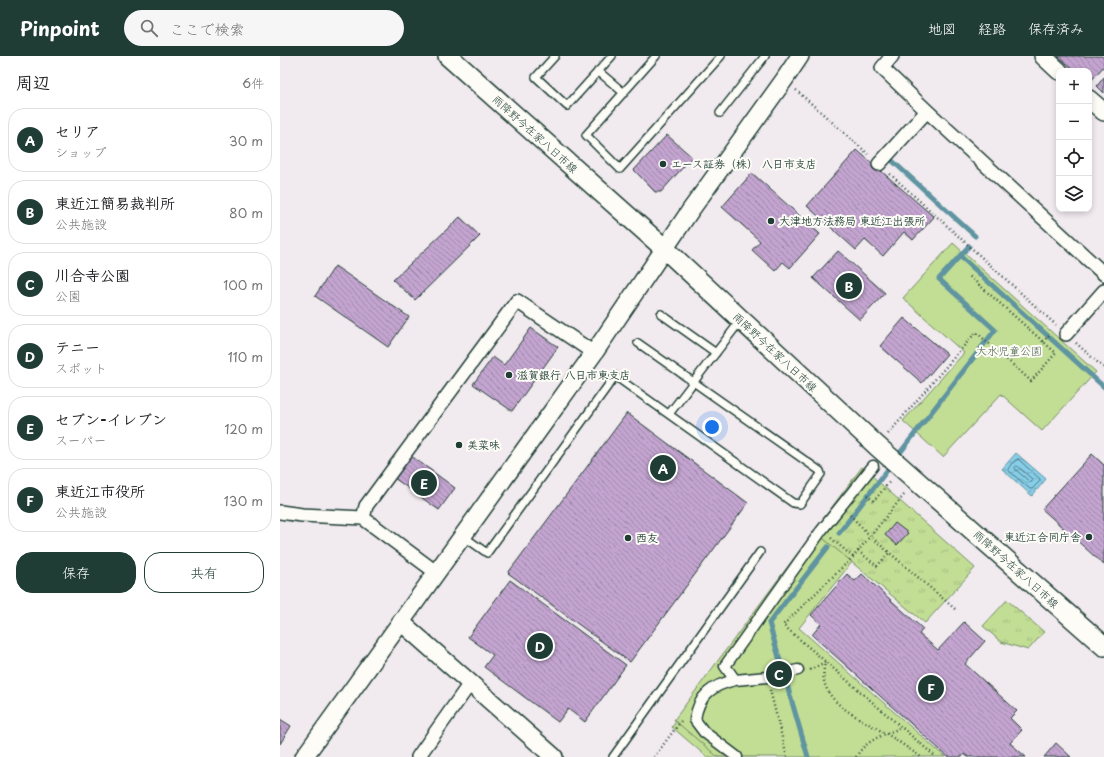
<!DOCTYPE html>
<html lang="ja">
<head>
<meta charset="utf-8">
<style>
	body { margin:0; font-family:"Playpen Sans","Klee One",sans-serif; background:#f6f6f6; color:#202124 }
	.controls { position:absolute; right:12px; top:12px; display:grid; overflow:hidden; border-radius:8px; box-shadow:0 2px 6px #0003 }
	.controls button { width:36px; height:36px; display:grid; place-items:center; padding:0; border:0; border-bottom:1px solid #e0e0e0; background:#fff; color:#202124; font:20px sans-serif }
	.you { position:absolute; left:432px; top:371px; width:14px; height:14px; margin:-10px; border:3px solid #fff; border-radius:50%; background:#1a73e8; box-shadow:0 0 0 6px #1a73e833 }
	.badge { display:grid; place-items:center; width:26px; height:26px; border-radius:50%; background:#1f3d34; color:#fff; font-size:13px; font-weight:700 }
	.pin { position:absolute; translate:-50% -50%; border:2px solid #fff; box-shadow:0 1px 4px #0006 }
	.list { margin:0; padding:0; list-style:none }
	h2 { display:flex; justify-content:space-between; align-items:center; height:52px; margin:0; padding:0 16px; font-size:17px }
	h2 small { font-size:13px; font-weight:400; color:#757577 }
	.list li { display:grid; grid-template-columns:26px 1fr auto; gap:12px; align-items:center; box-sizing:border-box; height:64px; margin:0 8px 8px; padding:0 8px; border:1px solid #e0e0e0; border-radius:16px }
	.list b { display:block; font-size:15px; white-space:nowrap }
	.list p { margin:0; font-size:13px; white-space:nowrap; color:#757577 }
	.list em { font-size:13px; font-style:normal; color:#757577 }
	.actions { display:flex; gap:8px; padding:12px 16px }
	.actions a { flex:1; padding:9px 0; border:1px solid #1f3d34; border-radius:16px; text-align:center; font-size:14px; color:#1f3d34 }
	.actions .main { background:#1f3d34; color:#fff }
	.icon { flex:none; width:22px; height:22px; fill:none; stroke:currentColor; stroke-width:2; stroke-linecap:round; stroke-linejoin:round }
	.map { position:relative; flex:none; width:824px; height:701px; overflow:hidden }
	header { display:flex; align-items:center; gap:24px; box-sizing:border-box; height:56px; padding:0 20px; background:#1f3d34; color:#fff }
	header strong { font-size:19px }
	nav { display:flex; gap:22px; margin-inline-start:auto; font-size:14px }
	.search { width:280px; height:36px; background:#f6f6f6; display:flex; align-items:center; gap:10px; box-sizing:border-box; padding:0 14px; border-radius:22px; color:#757577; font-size:15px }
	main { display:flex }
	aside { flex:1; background:#fff }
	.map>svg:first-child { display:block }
	.grass { fill:url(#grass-tufts); stroke:#708d64 }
	.forest { fill:url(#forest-firs); stroke:#708d64 }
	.park { fill:#c2dd94; stroke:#708d64 }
	.water { fill:url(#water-waves); stroke:#5e94a1 }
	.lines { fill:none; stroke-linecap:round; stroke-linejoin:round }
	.shore { stroke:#49777c; stroke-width:1 }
	.stream { stroke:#5e94a1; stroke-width:5 }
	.building { fill:url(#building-back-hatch); stroke:#1f3d34 }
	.service-casing { stroke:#1f3d34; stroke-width:10 }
	.pedestrian-casing { stroke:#1f3d34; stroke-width:13 }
	.minor-casing { stroke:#1f3d34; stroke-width:16 }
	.tertiary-casing { stroke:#1f3d34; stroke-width:20 }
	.secondary-casing { stroke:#1f3d34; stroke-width:22 }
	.path { stroke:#1f3d34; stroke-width:2.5; stroke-dasharray:1 3; stroke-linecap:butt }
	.service { stroke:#fdfcf7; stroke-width:7 }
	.pedestrian { stroke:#fdfcf7; stroke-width:10 }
	.minor { stroke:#fdfcf7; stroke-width:13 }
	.tertiary { stroke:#fdfcf7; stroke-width:17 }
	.secondary { stroke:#fdfcf7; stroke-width:19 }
	.poi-dot { fill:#1f3d34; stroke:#fdfcf7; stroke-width:1.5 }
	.labels { text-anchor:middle; stroke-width:4; stroke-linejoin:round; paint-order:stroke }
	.street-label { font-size:11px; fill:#1f3d34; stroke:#fdfcf7 }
	.poi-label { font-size:11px; font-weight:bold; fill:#1f3d34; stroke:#fdfcf7; text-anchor:start }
	.park-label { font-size:11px; fill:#405d47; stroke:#fdfcf7 }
</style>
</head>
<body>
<header>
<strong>Pinpoint</strong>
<div class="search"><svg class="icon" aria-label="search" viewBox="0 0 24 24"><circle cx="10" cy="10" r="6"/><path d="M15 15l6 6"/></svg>ここで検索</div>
<nav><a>地図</a><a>経路</a><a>保存済み</a></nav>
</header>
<main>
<aside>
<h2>周辺<small>6件</small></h2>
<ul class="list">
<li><span class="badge">A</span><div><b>セリア</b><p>ショップ</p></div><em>30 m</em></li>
<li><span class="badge">B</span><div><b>東近江簡易裁判所</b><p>公共施設</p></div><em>80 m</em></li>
<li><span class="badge">C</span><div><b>川合寺公園</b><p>公園</p></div><em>100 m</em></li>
<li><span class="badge">D</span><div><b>テニー</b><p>スポット</p></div><em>110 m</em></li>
<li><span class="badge">E</span><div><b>セブン-イレブン</b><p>スーパー</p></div><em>120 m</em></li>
<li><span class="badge">F</span><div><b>東近江市役所</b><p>公共施設</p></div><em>130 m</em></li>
</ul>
<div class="actions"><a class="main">保存</a><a>共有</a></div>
</aside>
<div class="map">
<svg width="824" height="701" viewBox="0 0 824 701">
	<defs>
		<pattern id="grass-tufts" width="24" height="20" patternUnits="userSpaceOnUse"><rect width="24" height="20" fill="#c2dd94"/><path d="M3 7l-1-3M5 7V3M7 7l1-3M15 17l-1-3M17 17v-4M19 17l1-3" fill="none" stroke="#a6bf80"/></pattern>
		<pattern id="forest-firs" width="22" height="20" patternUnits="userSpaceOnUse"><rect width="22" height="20" fill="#c2dd94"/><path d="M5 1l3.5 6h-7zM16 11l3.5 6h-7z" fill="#a6bf80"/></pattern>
		<pattern id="water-waves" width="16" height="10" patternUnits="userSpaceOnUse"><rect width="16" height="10" fill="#88cee9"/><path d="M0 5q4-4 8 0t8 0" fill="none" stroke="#6fa8be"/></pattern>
		<pattern id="building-back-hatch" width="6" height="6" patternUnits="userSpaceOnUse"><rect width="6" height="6" fill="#c3a4d0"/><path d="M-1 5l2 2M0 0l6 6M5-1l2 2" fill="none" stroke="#9e87aa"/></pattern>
	</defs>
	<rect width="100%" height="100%" fill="#f1eaef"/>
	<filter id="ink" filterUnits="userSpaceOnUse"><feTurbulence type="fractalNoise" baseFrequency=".025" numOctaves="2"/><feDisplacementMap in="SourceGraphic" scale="8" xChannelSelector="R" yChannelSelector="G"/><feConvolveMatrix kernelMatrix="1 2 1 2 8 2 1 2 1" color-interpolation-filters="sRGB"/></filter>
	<g filter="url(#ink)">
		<path class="grass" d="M 582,411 L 695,512 L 645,567 L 534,475 Z
			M 727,544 L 764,576 L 748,594 L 721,586 L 703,570 Z"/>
		<path class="forest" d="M 410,646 L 480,701 L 427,701 L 392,671 Z"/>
		<path class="park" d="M 673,187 L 816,316 L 762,375 L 721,338 L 663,401 L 623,365 L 684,297 L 623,242 Z
			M 534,475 L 572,506 L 519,572 L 665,701 L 438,701 L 394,664 Z"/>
		<path class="water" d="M 736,397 L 766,423 L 752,440 L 722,413 Z"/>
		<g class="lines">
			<path class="shore" d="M 738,403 L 760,423 L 760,425 L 752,433 L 750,433 L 728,414 C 729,410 734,404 738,403 Z
				M 737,410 L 752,423 L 752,426 L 750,426 L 736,414 L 735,412 Z"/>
			<path class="stream" d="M 607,100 L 695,180
				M 680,200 L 824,331
				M 616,402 L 715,274 L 659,223 L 689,190
				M 559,477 L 612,408
				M 528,701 L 489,567 L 548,491"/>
		</g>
		<path class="building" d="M 778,0 L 822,0 L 824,2 L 824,10 L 809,27 L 809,15 L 795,15 Z
			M 824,21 L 824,37 L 817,30 Z
			M 387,79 L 412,101 L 381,136 L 375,136 L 354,114 Z
			M 577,94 L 654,161 L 633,184 L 624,176 L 603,200 L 585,184 L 576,194 L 527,150 Z
			M 472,117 L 540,178 L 510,212 L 503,206 L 495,215 L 472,194 L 480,185 L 442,151 Z
			M 180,161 L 200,180 L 135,244 L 113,224 Z
			M 558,195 L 605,237 L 580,264 L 533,222 Z
			M 55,210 L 129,261 L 108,291 L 35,240 Z
			M 624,262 L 667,298 L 642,327 L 600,290 Z
			M 251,272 L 278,291 L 232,355 L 193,328 L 213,301 L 224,309 Z
			M 347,357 L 468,447 L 350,606 L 228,517 Z
			M 812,398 L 824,409 L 824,509 L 762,453 Z
			M 130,399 L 175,432 L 159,454 L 114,422 Z
			M 615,467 L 628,477 L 617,489 L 605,479 Z
			M 567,518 L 575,525 L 582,518 L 643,573 L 639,578 L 658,594 L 684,566 L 705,585 L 685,608 L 737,655 L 730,662 L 742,674 L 730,687 L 746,701 L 688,701 L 684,698 L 682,701 L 668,701 L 532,579 L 541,568 L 531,559 Z
			M 230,524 L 346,609 L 305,666 L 288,653 L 278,666 L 204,611 L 213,599 L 188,581 Z
			M 0,663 L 11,670 L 0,688 Z
			M 776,687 L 791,701 L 764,701 Z"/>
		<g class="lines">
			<g class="service-casing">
				<path id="service" d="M 275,0 L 256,21 L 287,50 L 332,0
					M 376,0 L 306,79 L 340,113 L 441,0
					M 318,15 L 344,37
					M 440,57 L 485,0
					M 381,258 L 436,297
					M 389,358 L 461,264
					M 183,480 L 207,497 L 335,320 L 513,447 L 520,448 L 541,418 L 540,415 L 358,287
					M 333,701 L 480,496"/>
			</g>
			<g class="pedestrian-casing">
				<path id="pedestrian" d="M 455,624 L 487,621 L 518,614
					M 457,701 L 424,676 L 415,664 C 418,639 433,629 455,624 L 445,610 L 541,475 L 593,410"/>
			</g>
			<g class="minor-casing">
				<path id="minor" d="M 612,0 L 602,12 L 647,55 L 824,218
					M 599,108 L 647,55
					M 786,278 L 824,235
					M 0,456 L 22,459 L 83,462 L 157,517
					M 83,462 L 86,450 L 237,245 L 314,297
					M 138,701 L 191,626"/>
			</g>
			<g class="tertiary-casing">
				<path id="tertiary" d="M 763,0 L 779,15
					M 809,43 L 824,56
					M 121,566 L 274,701
					M 24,701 L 314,297 L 410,155 L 504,24 L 520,0"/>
			</g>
			<g class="secondary-casing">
				<path id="secondary" d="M 168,0 L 385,193 L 597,390 L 824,590"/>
			</g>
			<path class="path" d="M 516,34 L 588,98
				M 610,118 L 776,269
				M 763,286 L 771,277
				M 796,287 L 824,312
				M 608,378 L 696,276 L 751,325 L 776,297 L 688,219
				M 587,439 L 594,445 L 610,425
				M 624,439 L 573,501 L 503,569 L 656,701
				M 570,459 L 590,480 L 675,553
				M 551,482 L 573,501
				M 578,495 L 597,510 L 610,496
				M 530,614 L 545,606 C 543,617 542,625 548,635 C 557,653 588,667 605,677 C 617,684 629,693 641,701
				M 490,634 L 507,701
				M 374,701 L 401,665
				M 576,701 C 585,685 602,679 618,673 L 620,670"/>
			<use href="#service" class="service"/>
			<use href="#pedestrian" class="pedestrian"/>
			<use href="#minor" class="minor"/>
			<use href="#tertiary" class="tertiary"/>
			<use href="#secondary" class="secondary"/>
		</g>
	</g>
	<g class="poi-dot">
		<circle cx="383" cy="108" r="4"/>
		<circle cx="491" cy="165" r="4"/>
		<circle cx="229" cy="319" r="4"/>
		<circle cx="179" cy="389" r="4"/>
		<circle cx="809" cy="481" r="4"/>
		<circle cx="348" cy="482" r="4"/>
	</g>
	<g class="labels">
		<g class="street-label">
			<text transform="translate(255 78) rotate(42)" y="4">雨降野今在家八日市線</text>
			<text transform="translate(495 296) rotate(43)" y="4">雨降野今在家八日市線</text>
			<text transform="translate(736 513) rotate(42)" y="4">雨降野今在家八日市線</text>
		</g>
		<g class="poi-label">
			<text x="391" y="112">エース証券（株） 八日市支店</text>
			<text x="499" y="169">大津地方法務局 東近江出張所</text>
			<text x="237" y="323">滋賀銀行 八日市東支店</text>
			<text x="187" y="393">美菜味</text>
			<text x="801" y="485" text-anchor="end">東近江合同庁舎</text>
			<text x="356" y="486">西友</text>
		</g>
		<g class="park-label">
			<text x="729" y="299">大水児童公園</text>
		</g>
	</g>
</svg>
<div class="controls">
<button>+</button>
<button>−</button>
<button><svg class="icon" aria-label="locate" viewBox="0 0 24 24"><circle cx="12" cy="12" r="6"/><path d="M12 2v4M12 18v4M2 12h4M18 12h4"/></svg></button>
<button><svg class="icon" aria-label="layers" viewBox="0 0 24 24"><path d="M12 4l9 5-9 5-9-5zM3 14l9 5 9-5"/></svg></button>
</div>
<div class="you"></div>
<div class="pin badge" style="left:383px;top:412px">A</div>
<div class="pin badge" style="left:569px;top:230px">B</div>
<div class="pin badge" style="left:499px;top:618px">C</div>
<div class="pin badge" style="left:260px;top:590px">D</div>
<div class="pin badge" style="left:144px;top:427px">E</div>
<div class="pin badge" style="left:651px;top:632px">F</div>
</div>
</main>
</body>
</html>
